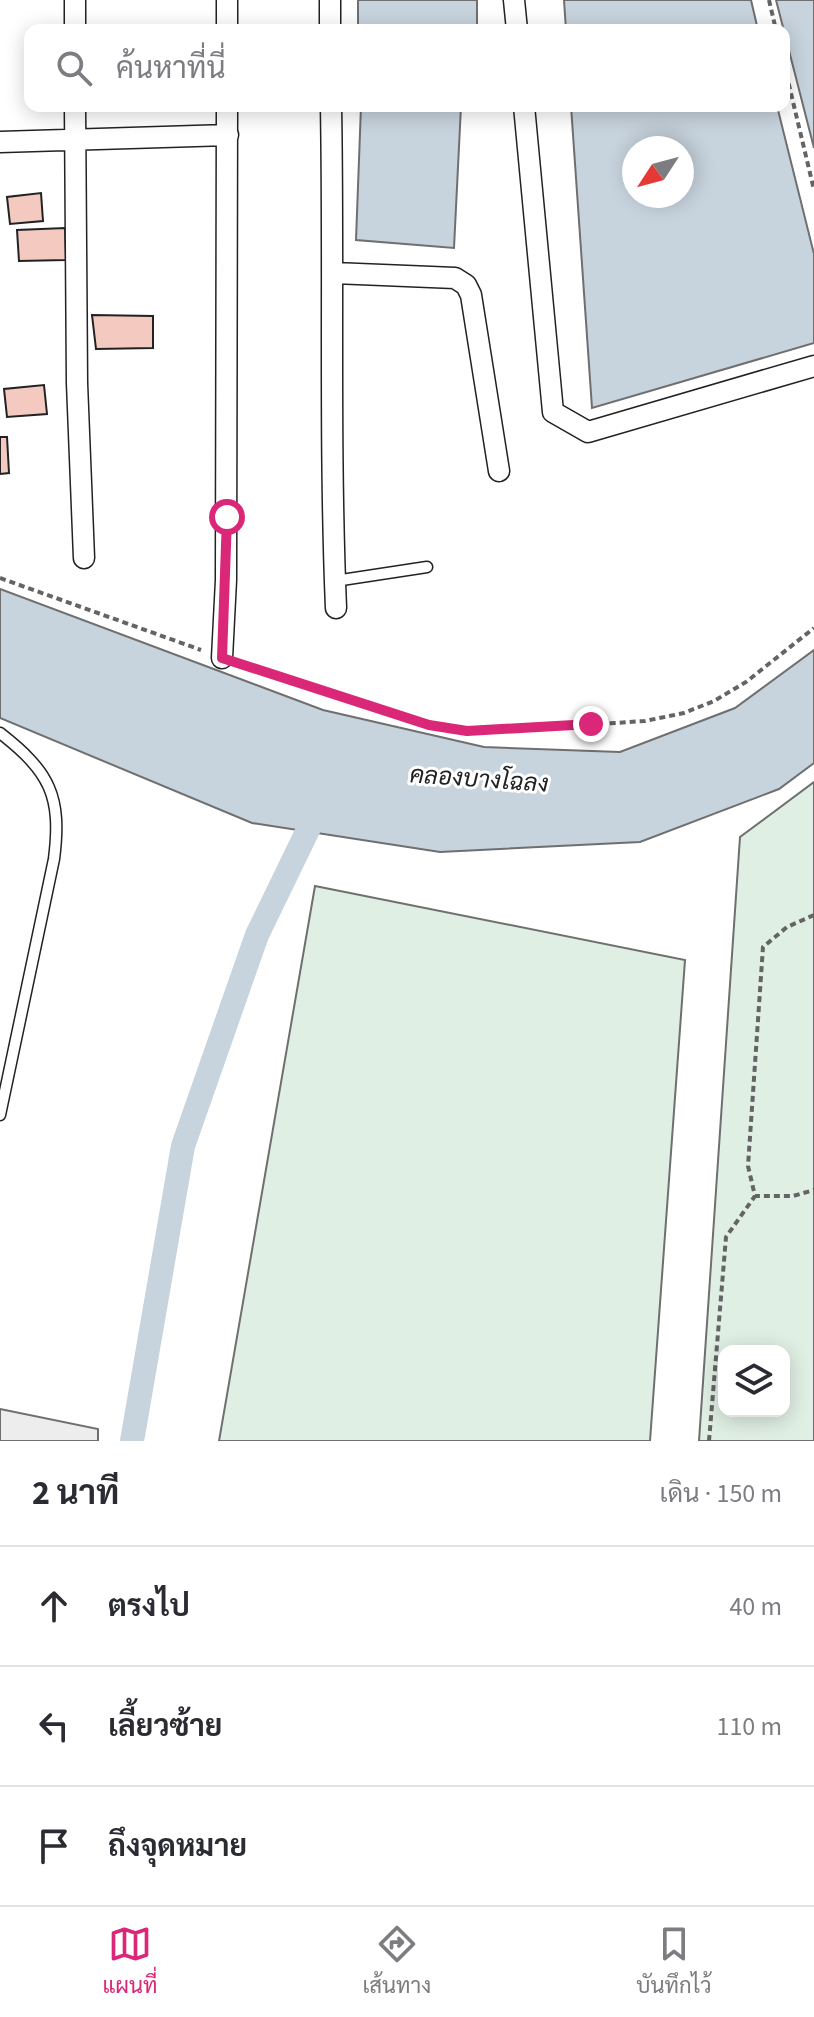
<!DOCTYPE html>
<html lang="th">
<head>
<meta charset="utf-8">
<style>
	body { margin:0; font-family:"Source Sans 3",Sarabun,sans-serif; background:#f7f7f7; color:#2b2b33 }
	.controls { position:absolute; right:24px; bottom:24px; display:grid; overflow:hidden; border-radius:16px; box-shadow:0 4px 20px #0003 }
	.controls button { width:72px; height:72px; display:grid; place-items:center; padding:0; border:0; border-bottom:2px solid #e1e1e2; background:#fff; color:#2b2b33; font:40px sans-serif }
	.compass { position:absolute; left:622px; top:136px; width:72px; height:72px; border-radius:50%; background:#fff; box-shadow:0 4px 20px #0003; rotate:234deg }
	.stop { position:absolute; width:24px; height:24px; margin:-18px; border:6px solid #db2777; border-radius:50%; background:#fff }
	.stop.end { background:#db2777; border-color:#fff; box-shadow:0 2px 8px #0008 }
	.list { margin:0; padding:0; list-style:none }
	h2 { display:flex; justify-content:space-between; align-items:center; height:104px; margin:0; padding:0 32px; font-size:34px }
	h2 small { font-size:26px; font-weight:400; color:#7c7c81 }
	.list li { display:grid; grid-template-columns:52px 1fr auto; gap:24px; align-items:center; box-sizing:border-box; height:120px; padding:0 32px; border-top:2px solid #e1e1e2 }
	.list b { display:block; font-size:30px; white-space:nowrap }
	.list em { font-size:26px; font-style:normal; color:#7c7c81 }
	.icon { flex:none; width:44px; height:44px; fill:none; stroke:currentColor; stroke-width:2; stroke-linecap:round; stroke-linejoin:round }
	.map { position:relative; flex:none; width:814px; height:1441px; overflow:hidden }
	.search { position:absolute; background:#fff; box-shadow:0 4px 20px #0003; left:24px; right:24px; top:24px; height:88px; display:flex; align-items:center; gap:20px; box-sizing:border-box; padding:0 28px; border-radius:16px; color:#7c7c81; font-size:30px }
	.sheet { height:464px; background:#fff }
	nav { display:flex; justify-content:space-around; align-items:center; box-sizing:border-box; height:112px; border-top:2px solid #e1e1e2; background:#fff; font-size:22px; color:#7c7c81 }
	nav a { display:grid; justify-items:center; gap:4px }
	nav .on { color:#db2777 }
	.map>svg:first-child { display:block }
	.green { fill:#e0efe3; stroke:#6f6f6f; stroke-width:2; fill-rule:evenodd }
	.parking { fill:#ededed; stroke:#6f6f6f; stroke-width:2 }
	.water { fill:#c7d3dd; stroke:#6f6f6f; stroke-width:2; fill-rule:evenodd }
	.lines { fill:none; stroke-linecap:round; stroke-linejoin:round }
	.canal { stroke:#c7d3dd; stroke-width:24 }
	.building { fill:#f3c9c0; stroke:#222; stroke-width:2 }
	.lane-casing { stroke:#222; stroke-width:13 }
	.street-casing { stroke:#222; stroke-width:23 }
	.path { stroke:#646464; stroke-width:4; stroke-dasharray:6 4; stroke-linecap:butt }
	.lane { stroke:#fff; stroke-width:10 }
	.street { stroke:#fff; stroke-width:20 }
	.route { stroke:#db2777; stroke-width:10 }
	.labels { text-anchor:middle; stroke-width:6; stroke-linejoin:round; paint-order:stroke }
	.water-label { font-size:24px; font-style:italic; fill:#222; stroke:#fff }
</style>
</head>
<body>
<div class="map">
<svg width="814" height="1441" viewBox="0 0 814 1441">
	<rect width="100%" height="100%" fill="#fff"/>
	<path class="green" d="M 814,782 L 814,1441 L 699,1441 L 740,837 ZM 724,1351 L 784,1351 L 784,1411 L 724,1411 Z
		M 315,886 L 685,960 L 650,1441 L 219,1441 Z"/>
	<path class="parking" d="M 0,1409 L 98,1429 L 98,1441 L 0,1441 Z"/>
	<path class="water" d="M 358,0 L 477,0 L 477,28 L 358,27 Z
		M 564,0 L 751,0 L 758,30 L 566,30 Z
		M 776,0 L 814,0 L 814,148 Z
		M 361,106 L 461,106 L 454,248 L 356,240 Z
		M 571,106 L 777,106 L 814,254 L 814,343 L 592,408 ZM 634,148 L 682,148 L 682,196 L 634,196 Z
		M 0,589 L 323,710 L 484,747 L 620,752 L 735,708 L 814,650 L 814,763 L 779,789 L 640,842 L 440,852 L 252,823 L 0,718 Z"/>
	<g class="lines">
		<path class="canal" d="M 132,1441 L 183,1146 L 257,935 L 320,805"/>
	</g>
	<path class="building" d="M 41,193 L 43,221 L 10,224 L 7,197 Z
		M 65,228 L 66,260 L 19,261 L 17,230 Z
		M 92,315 L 153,316 L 153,348 L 96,349 Z
		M 44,385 L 47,414 L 7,417 L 4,389 Z
		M 0,437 L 7,437 L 9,473 L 0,474 Z"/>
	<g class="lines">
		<g class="lane-casing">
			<path id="lane" d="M 335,581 L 427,567
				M 0,733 C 50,772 62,796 54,859 L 0,1115"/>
		</g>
		<g class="street-casing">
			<path id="street" d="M 75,0 L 75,30
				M 227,0 L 227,30
				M 330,0 L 330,30
				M 514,0 L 517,30
				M 75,106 L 77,383 L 84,558
				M 331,106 C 334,273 329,441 336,608
				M 524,106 L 553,412 L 588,432 L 814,366
				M 0,142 L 228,135
				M 334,273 L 455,278 L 466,285 L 471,295 L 499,471
				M 222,658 L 226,580 L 227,106"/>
		</g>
		<path class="path" d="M 769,0 L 776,30
			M 784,64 L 814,190
			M 0,578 L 201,650
			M 240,664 L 429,725 L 467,731 L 537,728 L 645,721 L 684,713 L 714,701 L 746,682 L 814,628
			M 814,915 L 787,927 L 763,947 L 748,1166 L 755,1196 L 793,1196 L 814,1190
			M 709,1441 L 726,1237 L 755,1196"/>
		<use href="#lane" class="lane"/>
		<use href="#street" class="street"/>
	</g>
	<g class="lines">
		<path class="route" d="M 227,517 L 222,658 L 429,725 L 467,731 L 591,724"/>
	</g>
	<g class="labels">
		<g class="water-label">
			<text transform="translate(479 779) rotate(4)" y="8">คลองบางโฉลง</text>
		</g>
	</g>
</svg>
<div class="controls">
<button><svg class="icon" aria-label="layers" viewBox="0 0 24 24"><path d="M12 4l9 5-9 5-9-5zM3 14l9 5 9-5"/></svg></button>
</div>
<svg class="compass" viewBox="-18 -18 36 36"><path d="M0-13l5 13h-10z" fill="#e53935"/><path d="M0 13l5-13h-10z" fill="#7c7c81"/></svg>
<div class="stop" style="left:227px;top:517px"></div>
<div class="stop end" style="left:591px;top:724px"></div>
<div class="search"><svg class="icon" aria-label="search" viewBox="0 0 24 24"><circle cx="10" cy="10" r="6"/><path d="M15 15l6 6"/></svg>ค้นหาที่นี่</div>
</div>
<section class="sheet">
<h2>2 นาที<small>เดิน · 150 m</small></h2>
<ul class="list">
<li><svg class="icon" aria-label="ahead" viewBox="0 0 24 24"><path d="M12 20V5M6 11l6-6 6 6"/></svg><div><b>ตรงไป</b></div><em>40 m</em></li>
<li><svg class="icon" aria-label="left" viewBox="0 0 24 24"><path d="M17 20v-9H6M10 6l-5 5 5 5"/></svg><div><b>เลี้ยวซ้าย</b></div><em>110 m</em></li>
<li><svg class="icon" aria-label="arrive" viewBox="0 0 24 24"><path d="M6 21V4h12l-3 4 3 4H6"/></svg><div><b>ถึงจุดหมาย</b></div></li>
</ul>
</section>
<nav>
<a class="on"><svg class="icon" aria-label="map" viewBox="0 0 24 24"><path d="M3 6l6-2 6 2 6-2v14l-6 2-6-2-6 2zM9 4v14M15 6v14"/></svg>แผนที่</a>
<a><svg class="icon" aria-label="directions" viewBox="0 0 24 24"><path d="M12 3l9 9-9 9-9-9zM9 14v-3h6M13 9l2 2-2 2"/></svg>เส้นทาง</a>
<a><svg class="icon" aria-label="saved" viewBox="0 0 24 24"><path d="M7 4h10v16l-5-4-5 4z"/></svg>บันทึกไว้</a>
</nav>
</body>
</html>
